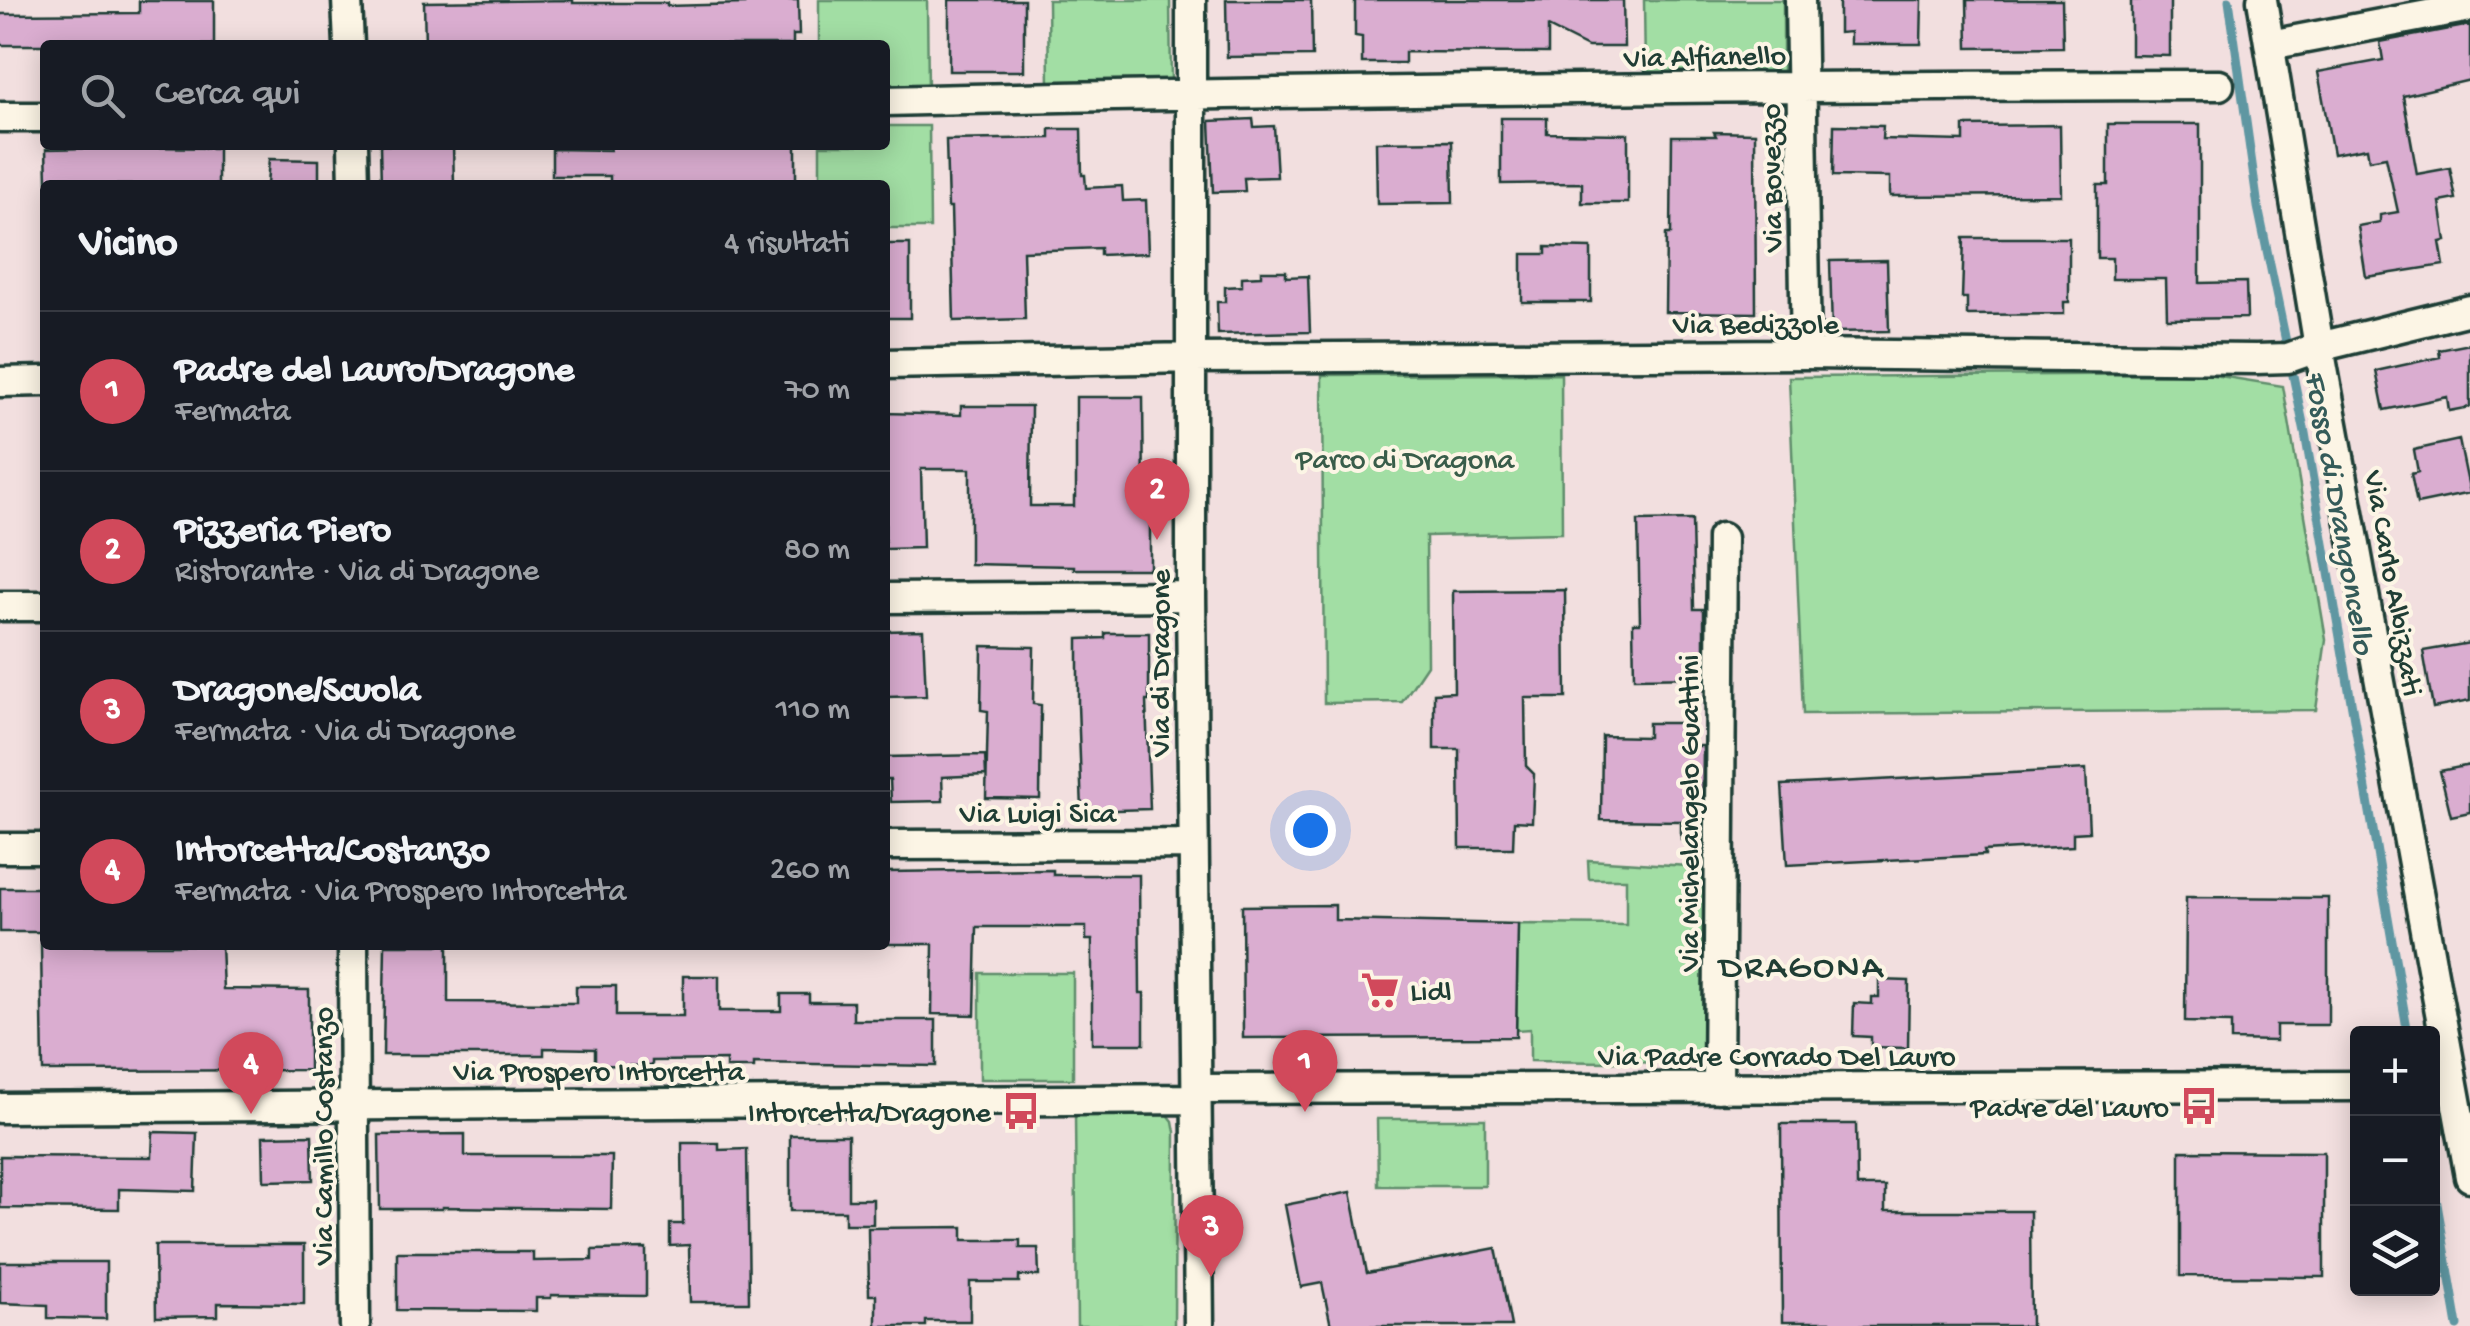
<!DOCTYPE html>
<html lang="it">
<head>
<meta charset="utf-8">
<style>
	body { margin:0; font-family:"Gochi Hand",sans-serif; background:#242831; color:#f1f3f6 }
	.controls { position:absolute; right:30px; bottom:30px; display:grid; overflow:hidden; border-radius:10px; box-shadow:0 5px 25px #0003 }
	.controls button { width:90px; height:90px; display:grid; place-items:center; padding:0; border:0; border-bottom:2px solid #363941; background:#171b24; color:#f1f3f6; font:50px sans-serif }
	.you { position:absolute; left:1310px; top:830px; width:35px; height:35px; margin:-25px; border:8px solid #fff; border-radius:50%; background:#1a73e8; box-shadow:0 0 0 15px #1a73e833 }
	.badge { display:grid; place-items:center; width:65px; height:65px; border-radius:50%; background:#d1495b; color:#fff; font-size:32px; font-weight:700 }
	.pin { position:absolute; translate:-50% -82px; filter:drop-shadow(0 2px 5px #0008) }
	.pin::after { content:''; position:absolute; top:52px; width:35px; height:30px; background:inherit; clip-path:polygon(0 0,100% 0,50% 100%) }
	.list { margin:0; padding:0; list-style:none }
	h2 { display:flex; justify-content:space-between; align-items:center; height:130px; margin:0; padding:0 40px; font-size:42px }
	h2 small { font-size:32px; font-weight:400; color:#9ea1a6 }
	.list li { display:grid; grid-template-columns:65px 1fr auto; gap:30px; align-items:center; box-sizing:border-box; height:160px; padding:0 40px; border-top:2px solid #363941 }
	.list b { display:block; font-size:38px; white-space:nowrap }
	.list p { margin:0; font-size:32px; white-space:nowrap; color:#9ea1a6 }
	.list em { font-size:32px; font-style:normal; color:#9ea1a6 }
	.icon { flex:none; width:55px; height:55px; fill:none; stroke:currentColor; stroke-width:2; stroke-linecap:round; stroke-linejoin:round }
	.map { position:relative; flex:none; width:2470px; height:1326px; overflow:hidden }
	.search { position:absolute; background:#171b24; box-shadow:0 5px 25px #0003; left:40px; top:40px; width:850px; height:110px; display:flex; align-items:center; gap:25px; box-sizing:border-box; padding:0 35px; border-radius:10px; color:#9ea1a6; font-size:38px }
	.panel { position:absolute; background:#171b24; box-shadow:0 5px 25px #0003; left:40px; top:180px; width:850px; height:770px; border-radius:10px }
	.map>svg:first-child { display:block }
	.green { fill:#a2dea4; stroke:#608e6c; stroke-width:2.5 }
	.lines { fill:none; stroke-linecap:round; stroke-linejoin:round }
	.stream { stroke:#5f97a2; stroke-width:9 }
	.building { fill:#daadd0; stroke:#1f3d34; stroke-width:2.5 }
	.street-casing { stroke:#1f3d34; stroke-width:35 }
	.street { stroke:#fcf5e5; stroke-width:28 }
	.labels { text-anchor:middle; stroke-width:8; stroke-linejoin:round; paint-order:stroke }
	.street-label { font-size:30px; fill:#1f3d34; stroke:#fcf5e5 }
	.park-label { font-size:30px; fill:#395d4a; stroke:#fcf5e5 }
	.poi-label { font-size:30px; fill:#1f3d34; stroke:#fcf5e5; text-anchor:end }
	.water-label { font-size:32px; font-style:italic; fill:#345b59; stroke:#fcf5e5 }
	.quarter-label { font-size:35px; letter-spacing:2.5px; fill:#1f3d34; stroke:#fcf5e5 }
</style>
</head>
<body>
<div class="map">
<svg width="2470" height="1326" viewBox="0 0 2470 1326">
	<rect width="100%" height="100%" fill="#f2dfdf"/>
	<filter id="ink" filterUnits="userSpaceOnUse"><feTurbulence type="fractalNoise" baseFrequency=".01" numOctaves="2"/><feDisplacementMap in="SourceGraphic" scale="20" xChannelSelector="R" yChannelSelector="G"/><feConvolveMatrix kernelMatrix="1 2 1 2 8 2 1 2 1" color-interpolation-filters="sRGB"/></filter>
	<g filter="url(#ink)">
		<path class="green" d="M 819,0 L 927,0 L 928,92 L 885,92 L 885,45 L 819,45 Z
			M 1048,0 L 1170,0 L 1171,86 L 1049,88 Z
			M 1644,0 L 1783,0 L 1783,75 L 1645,75 Z
			M 885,126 L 929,126 L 930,228 L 885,228 L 885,185 L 820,185 L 820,145 L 885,145 Z
			M 1561,374 L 1562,533 L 1426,536 L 1427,665 L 1402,702 L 1324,703 L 1322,375 Z
			M 2207,374 L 2283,386 L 2326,639 L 2316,710 L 1803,714 L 1789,377 Z
			M 1588,860 L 1705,867 L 1703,1053 L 1693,1063 L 1530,1061 L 1530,1029 L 1516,1030 L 1518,924 L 1626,925 L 1626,879 L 1589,879 Z
			M 980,973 L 1073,973 L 1073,1079 L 980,1079 Z
			M 1165,1111 L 1173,1121 L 1175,1132 L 1174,1326 L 1077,1326 L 1075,1114 Z
			M 1377,1119 L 1485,1119 L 1485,1186 L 1378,1186 Z"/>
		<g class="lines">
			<path class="stream" d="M 2229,0 L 2258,207 L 2305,433 L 2408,1034
				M 2432,1175 L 2458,1326"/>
		</g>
		<path class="building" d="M 573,0 L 573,3 L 667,3 L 667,6 L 744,4 L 743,0 L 798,0 L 799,35 L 793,35 L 793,45 L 425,45 L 424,2 Z
			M 949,0 L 1024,0 L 1024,71 L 949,71 Z
			M 1226,0 L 1311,0 L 1312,56 L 1227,57 Z
			M 1355,0 L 1623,0 L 1624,47 L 1588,47 L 1548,27 L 1548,53 L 1405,52 L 1405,63 L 1362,63 L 1362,37 L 1355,36 Z
			M 1839,0 L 1922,0 L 1921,44 L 1850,44 L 1850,32 L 1839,33 Z
			M 1967,0 L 2062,0 L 2063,47 L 1968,48 Z
			M 2131,0 L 2170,0 L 2170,56 L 2131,55 Z
			M 139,1 L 214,1 L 214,45 L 0,45 L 0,14 L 139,13 Z
			M 2470,25 L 2470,80 L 2403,96 L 2417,174 L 2450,168 L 2456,199 L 2440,202 L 2446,241 L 2440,242 L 2444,265 L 2366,277 L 2358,226 L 2380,222 L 2380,215 L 2398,212 L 2386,157 L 2369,160 L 2367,148 L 2333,154 L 2318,72 L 2383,60 L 2380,42 Z
			M 1501,118 L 1547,118 L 1547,133 L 1628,134 L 1628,203 L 1582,203 L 1582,183 L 1501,184 Z
			M 1253,119 L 1254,127 L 1274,126 L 1277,177 L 1244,178 L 1245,191 L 1213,192 L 1210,121 Z
			M 2108,124 L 2200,124 L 2200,283 L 2246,282 L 2247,318 L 2167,319 L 2166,279 L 2112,279 L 2112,258 L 2097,258 L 2097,185 L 2108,185 Z
			M 1834,125 L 1883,126 L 1882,139 L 1964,141 L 1964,126 L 2060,125 L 2061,195 L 1890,196 L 1890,177 L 1833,176 Z
			M 1050,129 L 1081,129 L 1082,175 L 1085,175 L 1086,188 L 1122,186 L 1123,201 L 1146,200 L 1148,253 L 1100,255 L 1100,248 L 1023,251 L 1025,319 L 954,321 L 951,208 L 948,208 L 946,140 L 1050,138 Z
			M 1714,132 L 1755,133 L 1756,313 L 1665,312 L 1666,234 L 1671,234 L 1672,136 L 1716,136 Z
			M 1452,141 L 1453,203 L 1377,204 L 1376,142 Z
			M 380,145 L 453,145 L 454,185 L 381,185 Z
			M 610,145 L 648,145 L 648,148 L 704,149 L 704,145 L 796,145 L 796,184 L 610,185 L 610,176 L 552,176 L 552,149 L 610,150 Z
			M 144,147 L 218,148 L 218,185 L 51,185 L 50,181 L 47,181 L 46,149 Z
			M 269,159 L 319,160 L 319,185 L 267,185 Z
			M 1964,238 L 2069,238 L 2069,302 L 2064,302 L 2064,314 L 1967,315 L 1967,298 L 1962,298 Z
			M 885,244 L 910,244 L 910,318 L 885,318 Z
			M 1546,247 L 1591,248 L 1591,302 L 1522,302 L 1522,254 L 1546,254 Z
			M 1887,260 L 1889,331 L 1832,332 L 1830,261 Z
			M 1261,271 L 1286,271 L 1286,277 L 1308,276 L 1310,332 L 1218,334 L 1217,302 L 1225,302 L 1225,287 L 1242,286 L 1242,277 L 1261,276 Z
			M 2470,344 L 2470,407 L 2449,411 L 2447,397 L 2384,410 L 2376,371 L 2440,357 L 2439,350 Z
			M 1076,397 L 1143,397 L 1144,499 L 1150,499 L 1150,569 L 1074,569 L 1074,566 L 970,564 L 970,469 L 921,469 L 923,548 L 885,549 L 885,413 L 961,415 L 961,406 L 1031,406 L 1030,506 L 1074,506 L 1074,497 L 1076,497 Z
			M 2459,440 L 2470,493 L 2417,504 L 2411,474 L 2418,472 L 2414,450 Z
			M 1692,520 L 1694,609 L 1704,609 L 1704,677 L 1634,678 L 1633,623 L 1640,623 L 1638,521 Z
			M 1565,590 L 1566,698 L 1525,698 L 1526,766 L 1534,774 L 1532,822 L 1514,821 L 1513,848 L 1460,848 L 1459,749 L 1434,749 L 1434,693 L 1454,692 L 1453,591 Z
			M 923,630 L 926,696 L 885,697 L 885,631 Z
			M 1105,633 L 1149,633 L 1149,701 L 1146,701 L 1150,809 L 1082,811 L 1078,705 L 1078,639 L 1105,638 Z
			M 2470,643 L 2470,701 L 2433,708 L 2423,651 Z
			M 982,646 L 1034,647 L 1033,704 L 1041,705 L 1040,799 L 986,798 L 988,711 L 981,710 Z
			M 1648,723 L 1681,723 L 1681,746 L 1703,746 L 1702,840 L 1681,840 L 1681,821 L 1601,820 L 1602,736 L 1648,737 Z
			M 985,755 L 986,775 L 942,777 L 943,801 L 891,802 L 890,779 L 885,779 L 885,757 Z
			M 2470,765 L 2470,812 L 2451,816 L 2440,771 Z
			M 2086,769 L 2089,832 L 2073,833 L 2073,846 L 1984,851 L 1985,855 L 1787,865 L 1782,785 Z
			M 1053,870 L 1053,875 L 1139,875 L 1140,993 L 1144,993 L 1144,1044 L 1092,1044 L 1092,940 L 1086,940 L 1086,927 L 977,927 L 975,1015 L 932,1014 L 933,944 L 885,944 L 885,872 Z
			M 0,888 L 45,888 L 45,932 L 0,932 Z
			M 2186,897 L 2328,898 L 2328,1025 L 2276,1025 L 2276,1041 L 2231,1040 L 2231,1023 L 2185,1022 Z
			M 1335,905 L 1335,920 L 1518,924 L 1516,1037 L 1243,1038 L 1242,906 Z
			M 41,945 L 221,945 L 223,989 L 309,990 L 309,1070 L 43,1071 Z
			M 385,945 L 448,945 L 448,1002 L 576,1003 L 576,986 L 616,986 L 616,1016 L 683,1016 L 683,976 L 719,976 L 719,1011 L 781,1011 L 781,994 L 809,994 L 809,1002 L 853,1002 L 853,1020 L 936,1020 L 936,1066 L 754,1063 L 754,1068 L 726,1068 L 726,1060 L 652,1061 L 652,1066 L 595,1065 L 595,1049 L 544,1048 L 544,1055 L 383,1055 Z
			M 1879,980 L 1909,981 L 1908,1048 L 1871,1047 L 1871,1037 L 1853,1036 L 1854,1003 L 1872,1004 L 1872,997 L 1879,997 Z
			M 1781,1124 L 1856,1124 L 1857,1186 L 1885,1186 L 1885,1211 L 2030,1211 L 2031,1326 L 1830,1326 L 1830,1322 L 1782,1322 Z
			M 153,1132 L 197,1133 L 195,1191 L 119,1189 L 119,1209 L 0,1208 L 0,1156 L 152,1157 Z
			M 465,1134 L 465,1156 L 612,1156 L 611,1209 L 442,1207 L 442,1209 L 380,1209 L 379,1135 Z
			M 312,1135 L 313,1180 L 264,1181 L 263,1136 Z
			M 790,1135 L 848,1135 L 848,1199 L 873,1199 L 873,1224 L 845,1224 L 845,1211 L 790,1211 Z
			M 682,1143 L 719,1143 L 719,1150 L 747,1149 L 749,1302 L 690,1302 L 689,1245 L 670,1246 L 670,1224 L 683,1224 Z
			M 2180,1151 L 2324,1152 L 2324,1277 L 2180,1276 Z
			M 1351,1192 L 1367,1273 L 1496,1248 L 1511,1326 L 1331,1326 L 1322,1283 L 1301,1287 L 1285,1205 Z
			M 963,1227 L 963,1240 L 1020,1240 L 1020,1248 L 1038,1248 L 1039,1276 L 1019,1276 L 1019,1282 L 970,1282 L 970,1321 L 926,1321 L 926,1326 L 876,1326 L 876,1295 L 869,1295 L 868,1228 Z
			M 155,1245 L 304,1245 L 304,1304 L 218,1303 L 218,1316 L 156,1317 Z
			M 646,1249 L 646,1296 L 551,1295 L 551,1298 L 536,1298 L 536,1311 L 397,1310 L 397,1252 L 533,1252 L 533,1261 L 592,1260 L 592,1250 Z
			M 0,1262 L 106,1262 L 106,1319 L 48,1318 L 48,1305 L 0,1303 Z"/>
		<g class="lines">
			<g class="street-casing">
				<path id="street" d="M 347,0 L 349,45
					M 1191,0 L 1191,596 L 1199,1326
					M 1800,0 L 1806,354
					M 2262,0 L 2319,347 L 2470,1177
					M 2270,45 L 2470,7
					M 885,101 C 1330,90 1774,86 2219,85
					M 0,117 L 45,117
					M 353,145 L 354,185
					M 885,364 L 1192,358 L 1806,354 L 2256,359 L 2288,358 L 2319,347 L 2470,310
					M 0,382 L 45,381
					M 885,598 L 1191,596
					M 0,606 L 45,606
					M 885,845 L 1192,844
					M 0,848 L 45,848
					M 353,945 L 355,1326
					M 1718,1088 L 1722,538
					M 1197,1089 L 2358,1086
					M 0,1108 L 1197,1099"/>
			</g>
			<use href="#street" class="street"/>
		</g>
	</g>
	<defs>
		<g id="supermarket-bare" transform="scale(3)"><path d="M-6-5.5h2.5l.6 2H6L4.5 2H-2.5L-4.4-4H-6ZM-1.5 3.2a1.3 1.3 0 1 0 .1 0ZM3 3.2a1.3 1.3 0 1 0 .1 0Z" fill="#d1495b" stroke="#fcf5e5" stroke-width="2.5" paint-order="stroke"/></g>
		<g id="bus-bare" transform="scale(3)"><path d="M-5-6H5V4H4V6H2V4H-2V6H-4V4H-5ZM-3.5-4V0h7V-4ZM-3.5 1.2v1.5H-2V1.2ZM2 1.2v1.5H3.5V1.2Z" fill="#d1495b" stroke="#fcf5e5" stroke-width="2.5" paint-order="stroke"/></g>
	</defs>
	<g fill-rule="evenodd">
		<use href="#supermarket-bare" x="1380" y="990"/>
		<use href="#bus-bare" x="2199" y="1106"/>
		<use href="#bus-bare" x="1021" y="1111"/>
	</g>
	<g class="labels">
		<g class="street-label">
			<text transform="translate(1705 55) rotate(-1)" y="10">Via Alfianello</text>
			<text transform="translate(1770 178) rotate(-91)" y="10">Via Bovezzo</text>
			<text x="1756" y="333">Via Bedizzole</text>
			<text transform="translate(2395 583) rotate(80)" y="10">Via Carlo Albizzati</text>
			<text transform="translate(1159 663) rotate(-90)" y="10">Via di Dragone</text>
			<text x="1038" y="822">Via Luigi Sica</text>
			<text transform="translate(1688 813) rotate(-90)" y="10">Via Michelangelo Guattini</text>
			<text x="1777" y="1065">Via Padre Corrado Del Lauro</text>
			<text x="599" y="1080">Via Prospero Intorcetta</text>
			<text transform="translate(322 1136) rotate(-90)" y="10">Via Camillo Costanzo</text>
		</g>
		<g class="park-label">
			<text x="1405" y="468">Parco di Dragona</text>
		</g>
		<g class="poi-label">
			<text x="1410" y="1000" text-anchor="start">Lidl</text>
			<text x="2169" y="1116">Padre del Lauro</text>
			<text x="991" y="1121">Intorcetta/Dragone</text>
		</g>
		<g class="water-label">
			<text transform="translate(2342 512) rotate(80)" y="11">Fosso di Drangoncello</text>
		</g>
		<g class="quarter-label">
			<text x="1802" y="976">DRAGONA</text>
		</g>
	</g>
</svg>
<div class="controls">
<button>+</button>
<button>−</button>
<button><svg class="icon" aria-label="layers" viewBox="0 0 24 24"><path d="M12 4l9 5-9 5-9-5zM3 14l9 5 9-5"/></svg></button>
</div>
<div class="you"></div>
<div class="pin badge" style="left:1305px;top:1112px">1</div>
<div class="pin badge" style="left:1157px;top:540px">2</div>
<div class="pin badge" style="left:1211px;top:1277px">3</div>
<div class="pin badge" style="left:251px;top:1114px">4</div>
<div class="search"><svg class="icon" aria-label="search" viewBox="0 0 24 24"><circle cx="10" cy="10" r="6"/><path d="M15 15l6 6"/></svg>Cerca qui</div>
<section class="panel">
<h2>Vicino<small>4 risultati</small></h2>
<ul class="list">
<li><span class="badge">1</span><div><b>Padre del Lauro/Dragone</b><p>Fermata</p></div><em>70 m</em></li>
<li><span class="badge">2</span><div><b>Pizzeria Piero</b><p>Ristorante · Via di Dragone</p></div><em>80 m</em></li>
<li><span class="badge">3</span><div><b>Dragone/Scuola</b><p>Fermata · Via di Dragone</p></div><em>110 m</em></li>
<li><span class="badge">4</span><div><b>Intorcetta/Costanzo</b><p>Fermata · Via Prospero Intorcetta</p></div><em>260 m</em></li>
</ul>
</section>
</div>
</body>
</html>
